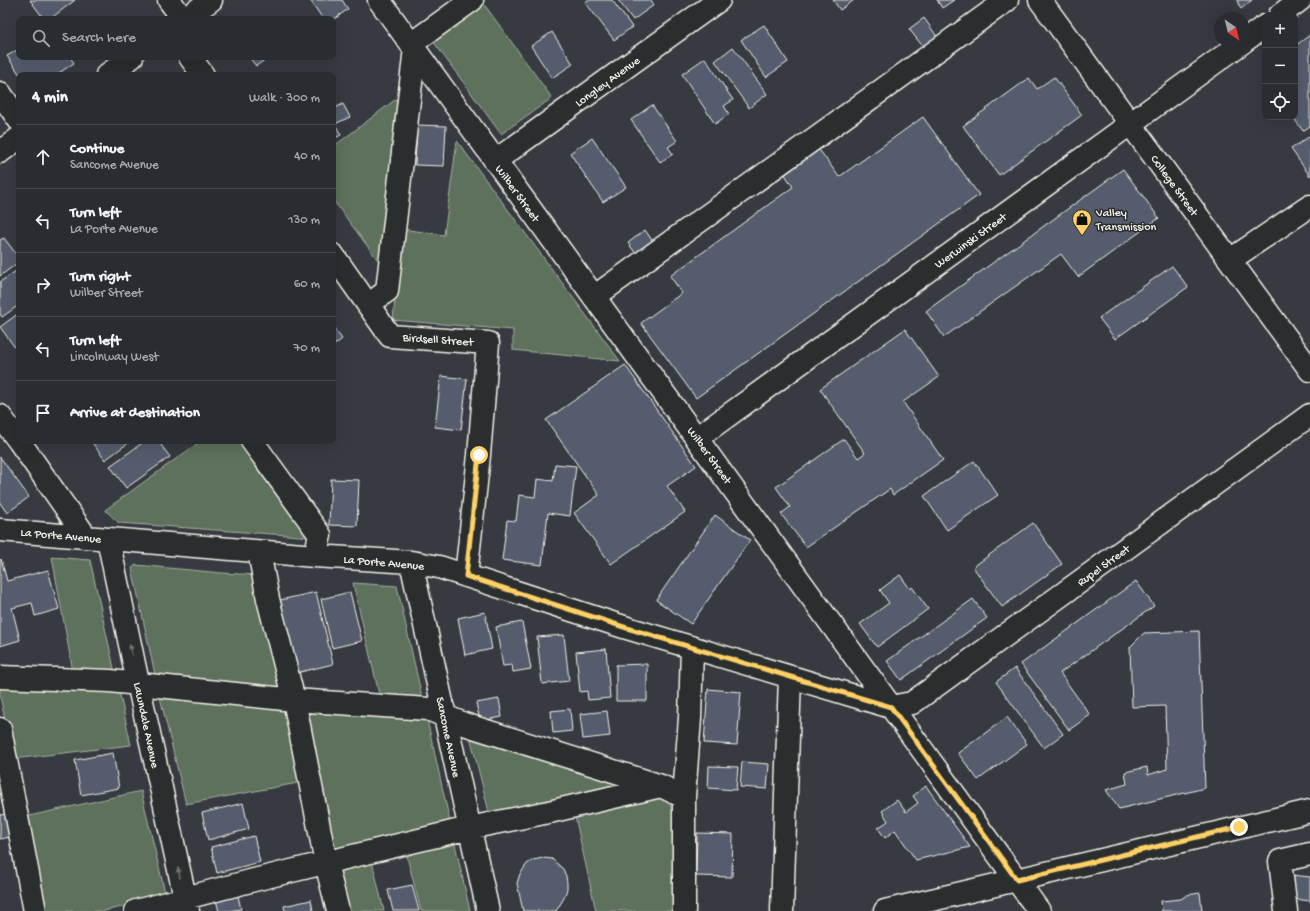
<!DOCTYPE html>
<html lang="en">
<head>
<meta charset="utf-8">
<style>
	body { margin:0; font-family:"Gochi Hand",sans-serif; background:#313439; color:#f1f3f6 }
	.controls { position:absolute; right:12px; top:12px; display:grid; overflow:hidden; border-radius:8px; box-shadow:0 4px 16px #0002 }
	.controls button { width:36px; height:36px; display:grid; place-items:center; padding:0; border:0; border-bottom:1px solid #45484d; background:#292c31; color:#f1f3f6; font:20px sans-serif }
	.compass { position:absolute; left:1214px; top:12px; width:36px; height:36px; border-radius:50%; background:#292c31; box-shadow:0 4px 16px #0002; rotate:145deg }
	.stop { position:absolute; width:12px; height:12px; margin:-9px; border:3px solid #ffd166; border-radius:50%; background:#fff }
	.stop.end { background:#ffd166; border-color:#fff; box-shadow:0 1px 4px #0008 }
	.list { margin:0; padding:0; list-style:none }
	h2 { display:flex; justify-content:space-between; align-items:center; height:52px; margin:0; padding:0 16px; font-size:17px }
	h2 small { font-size:13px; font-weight:400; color:#a5a7ab }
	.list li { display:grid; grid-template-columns:26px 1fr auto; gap:12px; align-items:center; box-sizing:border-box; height:64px; padding:0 16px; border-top:1px solid #45484d }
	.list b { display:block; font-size:15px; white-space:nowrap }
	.list p { margin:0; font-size:13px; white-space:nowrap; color:#a5a7ab }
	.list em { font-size:13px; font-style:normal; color:#a5a7ab }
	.icon { flex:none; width:22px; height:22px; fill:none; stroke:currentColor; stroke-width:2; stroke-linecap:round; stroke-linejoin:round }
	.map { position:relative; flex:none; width:1310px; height:911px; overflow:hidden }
	.search { position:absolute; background:#292c31; box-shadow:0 4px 16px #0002; left:16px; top:16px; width:320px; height:44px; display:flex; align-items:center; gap:10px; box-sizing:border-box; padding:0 14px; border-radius:8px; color:#a5a7ab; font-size:15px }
	.panel { position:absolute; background:#292c31; box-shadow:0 4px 16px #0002; left:16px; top:72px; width:320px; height:372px; border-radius:8px }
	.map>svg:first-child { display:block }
	.green { fill:#5d715c; stroke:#a8b1a2 }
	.building { fill:#555c6d; stroke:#f4f1e8 }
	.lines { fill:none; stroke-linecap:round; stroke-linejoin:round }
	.minor-casing { stroke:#f4f1e8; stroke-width:25 }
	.major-casing { stroke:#f4f1e8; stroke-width:25 }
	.minor { stroke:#2a2d2e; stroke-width:22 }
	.major { stroke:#2a2d2e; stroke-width:22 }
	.oneway { fill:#71726f }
	.route { stroke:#ffd166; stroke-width:5 }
	.labels { text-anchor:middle; stroke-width:3; stroke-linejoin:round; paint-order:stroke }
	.street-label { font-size:12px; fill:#f4f1e8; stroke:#2a2d2e }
	.poi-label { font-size:12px; fill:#f4f1e8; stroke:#2a2d2e; text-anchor:start }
</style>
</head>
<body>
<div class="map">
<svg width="1310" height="911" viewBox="0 0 1310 911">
	<rect width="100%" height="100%" fill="#373b41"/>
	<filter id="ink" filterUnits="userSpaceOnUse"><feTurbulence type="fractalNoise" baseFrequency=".025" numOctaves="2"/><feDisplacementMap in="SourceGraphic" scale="8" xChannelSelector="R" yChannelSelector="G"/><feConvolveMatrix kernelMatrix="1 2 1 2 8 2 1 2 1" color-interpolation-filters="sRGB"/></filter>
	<g filter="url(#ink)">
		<path class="green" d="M 481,0 L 552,98 L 501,134 L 430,37 Z
			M 404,93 L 383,267 L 333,200 L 333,147 Z
			M 457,141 L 620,361 L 513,350 L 513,330 L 393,320 L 402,229 L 444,235 Z
			M 201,441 L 243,441 L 314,537 L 119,523 L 105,510 Z
			M 52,557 L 90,560 L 131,745 L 13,759 L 0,696 L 0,684 L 73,672 Z
			M 136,565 L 222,573 L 256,575 L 303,782 L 186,804 L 159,693 L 132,568 Z
			M 353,583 L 397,586 L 470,911 L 421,911 L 406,853 L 334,856 L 303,707 L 380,698 Z
			M 469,732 L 660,795 L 671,806 L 677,820 L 677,911 L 596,911 L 574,812 L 491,820 Z
			M 141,791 L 166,897 L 104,911 L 45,911 L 25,817 Z
			M 372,861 L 384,911 L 343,911 L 333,870 Z"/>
		<path class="building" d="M 30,0 L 75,0 L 50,19 L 44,19 Z
			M 310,0 L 342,0 L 348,9 L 333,20 L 323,19 Z
			M 588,0 L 612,0 L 632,27 L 614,40 L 585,2 Z
			M 618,0 L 651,0 L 654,5 L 633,20 Z
			M 833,0 L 854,0 L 840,10 Z
			M 937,0 L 954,0 L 942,8 Z
			M 1237,0 L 1252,0 L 1241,9 Z
			M 924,18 L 938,38 L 924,48 L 909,29 Z
			M 764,25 L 788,62 L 766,77 L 741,40 Z
			M 552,32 L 573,64 L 552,78 L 531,46 Z
			M 1310,35 L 1310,126 L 1303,131 L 1293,117 L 1295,117 L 1295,46 Z
			M 733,47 L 767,94 L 749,108 L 715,61 Z
			M 19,49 L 19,57 L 70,57 L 74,63 L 56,75 L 20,75 L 7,56 Z
			M 249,57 L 269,57 L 256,66 Z
			M 705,58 L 733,100 L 724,106 L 729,114 L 715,124 L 682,74 Z
			M 1054,77 L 1082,115 L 999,175 L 963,126 L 1029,78 L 1037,89 Z
			M 343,104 L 350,117 L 335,124 L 341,135 L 333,139 L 333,109 Z
			M 652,105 L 677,141 L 668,147 L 673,154 L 660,162 L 631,120 Z
			M 923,117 L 979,195 L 696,398 L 641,323 L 682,293 L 670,276 L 793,187 L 784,173 L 818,148 L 839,177 Z
			M 417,125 L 446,126 L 444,166 L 415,165 Z
			M 1310,136 L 1310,176 L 1291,149 Z
			M 592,138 L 626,187 L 603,202 L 570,153 Z
			M 1123,169 L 1159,218 L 1078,277 L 1061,254 L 944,337 L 926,311 Z
			M 645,230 L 656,246 L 639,258 L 628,243 Z
			M 4,238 L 19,258 L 19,262 L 0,276 L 0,240 Z
			M 1172,266 L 1188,287 L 1115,339 L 1099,318 Z
			M 19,269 L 19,305 L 2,317 L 0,314 L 0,282 Z
			M 19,313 L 19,347 L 16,349 L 0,327 Z
			M 333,327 L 342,339 L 333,346 Z
			M 905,329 L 939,377 L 903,402 L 943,460 L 893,495 L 890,489 L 806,547 L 781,514 L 790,507 L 776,487 L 844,439 L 858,458 L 865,453 L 820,389 Z
			M 625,365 L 696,466 L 667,486 L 685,512 L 611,564 L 574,513 L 599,495 L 546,420 Z
			M 441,376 L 467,379 L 461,430 L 435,427 Z
			M 91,441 L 131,441 L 105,460 Z
			M 145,441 L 158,441 L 170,457 L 126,488 L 110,466 Z
			M 0,457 L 29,497 L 7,513 L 0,503 Z
			M 974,461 L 998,495 L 947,530 L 924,496 Z
			M 555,464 L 576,466 L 570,516 L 548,513 L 542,565 L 502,560 L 507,520 L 516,521 L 519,495 L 535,497 L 537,479 L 553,481 Z
			M 331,479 L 359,480 L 357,526 L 329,525 Z
			M 715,515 L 750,540 L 691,624 L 656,600 Z
			M 1033,523 L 1062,564 L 1002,607 L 973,567 Z
			M 1,559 L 7,581 L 48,570 L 59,609 L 35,616 L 32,603 L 12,608 L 20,640 L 0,646 L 0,560 Z
			M 900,575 L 910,589 L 912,587 L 928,609 L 877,647 L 860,624 L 889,603 L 880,590 Z
			M 1136,581 L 1154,606 L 1060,673 L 1090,715 L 1069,730 L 1021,664 Z
			M 316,592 L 333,664 L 292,674 L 276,601 Z
			M 350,592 L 362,641 L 332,648 L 321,599 Z
			M 973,599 L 987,618 L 901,680 L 887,661 Z
			M 485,612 L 492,649 L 465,655 L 458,618 Z
			M 522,622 L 531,669 L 513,672 L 512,665 L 503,666 L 496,627 Z
			M 1199,631 L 1205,788 L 1119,809 L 1106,790 L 1127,784 L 1125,772 L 1147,767 L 1148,775 L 1167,769 L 1165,706 L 1132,707 L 1130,647 L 1144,633 Z
			M 564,635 L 569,681 L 542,684 L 537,637 Z
			M 606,649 L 610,698 L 588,700 L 587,691 L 580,692 L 576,652 Z
			M 647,664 L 647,701 L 616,701 L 616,665 Z
			M 1015,668 L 1063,734 L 1044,748 L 996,682 Z
			M 708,689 L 741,692 L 737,745 L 704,743 Z
			M 499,699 L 502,717 L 480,721 L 476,703 Z
			M 570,709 L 572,731 L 553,733 L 551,711 Z
			M 607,711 L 610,736 L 583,739 L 580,714 Z
			M 1007,717 L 1027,744 L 978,780 L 958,753 Z
			M 113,753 L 119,788 L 81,795 L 75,760 Z
			M 742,762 L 769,764 L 767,789 L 740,787 Z
			M 709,766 L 738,767 L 736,790 L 708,788 Z
			M 926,786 L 970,847 L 916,860 L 895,830 L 885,838 L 878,828 L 888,821 L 882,811 L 897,800 L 906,812 L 918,803 L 913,796 Z
			M 243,803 L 249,829 L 208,840 L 202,813 Z
			M 6,814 L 10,837 L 0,839 L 0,815 Z
			M 697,833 L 733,834 L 732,877 L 696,876 Z
			M 254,836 L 260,862 L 217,873 L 211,847 Z
			M 543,858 L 552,859 L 563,869 L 566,876 L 567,883 L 567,889 L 564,898 L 556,911 L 523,911 L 517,883 L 520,874 L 527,864 L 533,860 Z
			M 1291,875 L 1310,877 L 1310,901 L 1295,899 Z
			M 412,885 L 419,911 L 393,911 L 388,890 Z
			M 1200,893 L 1202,911 L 1162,911 L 1161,901 L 1181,899 L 1187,895 Z
			M 238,896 L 241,909 L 229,911 L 219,911 L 216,900 Z
			M 311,900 L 313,911 L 285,911 L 284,906 Z"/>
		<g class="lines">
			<g class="minor-casing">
				<path id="minor" d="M 169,0 L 183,19
					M 379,0 L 1039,911
					M 1040,0 L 1310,370
					M 1280,15 L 1300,0
					M 185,19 L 211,0
					M 1244,41 L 1265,26
					M 411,44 L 472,0
					M 190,57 L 203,75
					M 107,75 L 132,57
					M 0,93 L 19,120
					M 0,152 L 19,138
					M 495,161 L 719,0
					M 333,255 L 390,336 L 488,343 L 479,455 L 466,576
					M 1230,260 L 1310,206
					M 594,297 L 1007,0
					M 368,305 L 387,291 L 415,48
					M 0,416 L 19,441
					M 697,438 L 1243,42
					M 19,441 L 86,537
					M 252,441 L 320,535 L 315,556
					M 0,530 L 315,556 L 411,562 L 439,567 L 627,628 L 891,707 L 912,703 L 1310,415
					M 108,539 L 138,683 L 188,911
					M 259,552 L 268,599 L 294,700 L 326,863 L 338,911
					M 411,562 L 488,911
					M 0,677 L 110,681 L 294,700 L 428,709 L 464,724 L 661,786
					M 0,729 L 35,911
					M 136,911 L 254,880 L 469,828 L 549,812 L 661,786 L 684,797
					M 684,911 L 684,797 L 690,718 L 692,648
					M 782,911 L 790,677
					M 1286,911 L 1280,861 L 1310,854"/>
			</g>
			<g class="major-casing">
				<path id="major" d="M 885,911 L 1310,811"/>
			</g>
			<use href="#minor" class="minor"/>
			<use href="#major" class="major"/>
		</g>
		<defs><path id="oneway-solid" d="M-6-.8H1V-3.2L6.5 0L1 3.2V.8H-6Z"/></defs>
		<g class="oneway">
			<use href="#oneway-solid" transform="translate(131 650) rotate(-102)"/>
			<use href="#oneway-solid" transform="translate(179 873) rotate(-102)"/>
		</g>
	</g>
	<g class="lines" filter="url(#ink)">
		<path class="route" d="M 479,455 L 466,576 L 627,628 L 891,707 L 1017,880 L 1239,827"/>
	</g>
	<defs>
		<g id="shop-pin" transform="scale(1)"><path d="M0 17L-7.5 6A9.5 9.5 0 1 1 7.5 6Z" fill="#ffd166" stroke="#2a2d2e"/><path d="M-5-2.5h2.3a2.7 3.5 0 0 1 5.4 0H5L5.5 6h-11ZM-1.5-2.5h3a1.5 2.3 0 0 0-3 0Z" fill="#111"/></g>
	</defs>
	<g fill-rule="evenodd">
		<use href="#shop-pin" x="1082" y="219"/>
	</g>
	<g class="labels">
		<g class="street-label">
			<text transform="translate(607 81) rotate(-36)" y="4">Longley Avenue</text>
			<text transform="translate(1175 185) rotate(54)" y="4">College Street</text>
			<text transform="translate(518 193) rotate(54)" y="4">Wilber Street</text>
			<text transform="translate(970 240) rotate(-36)" y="4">Werwinski Street</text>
			<text transform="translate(438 339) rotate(4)" y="4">Birdsell Street</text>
			<text transform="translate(710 455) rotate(54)" y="4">Wilber Street</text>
			<text transform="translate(61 535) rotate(5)" y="4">La Porte Avenue</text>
			<text transform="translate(384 562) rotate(5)" y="4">La Porte Avenue</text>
			<text transform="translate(1103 565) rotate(-36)" y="4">Rupel Street</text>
			<text transform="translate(147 725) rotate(78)" y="4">Lawndale Avenue</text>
			<text transform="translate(449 737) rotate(78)" y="4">Sancome Avenue</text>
		</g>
		<g class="poi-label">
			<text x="1096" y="216">Valley<tspan x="1096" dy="14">Transmission</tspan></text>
		</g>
	</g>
</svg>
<div class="controls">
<button>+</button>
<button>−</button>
<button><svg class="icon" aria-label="locate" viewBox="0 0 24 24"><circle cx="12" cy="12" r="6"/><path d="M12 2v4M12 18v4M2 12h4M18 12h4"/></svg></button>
</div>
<svg class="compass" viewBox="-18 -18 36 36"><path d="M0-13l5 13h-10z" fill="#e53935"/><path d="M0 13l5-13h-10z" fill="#a5a7ab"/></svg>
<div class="stop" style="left:479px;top:455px"></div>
<div class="stop end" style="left:1239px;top:827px"></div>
<div class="search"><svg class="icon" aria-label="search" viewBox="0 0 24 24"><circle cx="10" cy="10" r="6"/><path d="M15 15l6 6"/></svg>Search here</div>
<section class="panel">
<h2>4 min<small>Walk · 300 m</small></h2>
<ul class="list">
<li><svg class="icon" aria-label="ahead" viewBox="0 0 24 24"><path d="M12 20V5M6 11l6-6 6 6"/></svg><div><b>Continue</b><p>Sancome Avenue</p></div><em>40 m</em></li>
<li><svg class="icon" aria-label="left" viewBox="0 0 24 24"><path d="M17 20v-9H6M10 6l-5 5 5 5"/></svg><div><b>Turn left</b><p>La Porte Avenue</p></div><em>130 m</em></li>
<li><svg class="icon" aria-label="right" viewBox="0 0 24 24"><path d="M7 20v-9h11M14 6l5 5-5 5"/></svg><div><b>Turn right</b><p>Wilber Street</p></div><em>60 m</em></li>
<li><svg class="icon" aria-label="left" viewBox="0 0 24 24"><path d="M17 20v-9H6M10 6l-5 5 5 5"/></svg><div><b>Turn left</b><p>Lincolnway West</p></div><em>70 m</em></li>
<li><svg class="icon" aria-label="arrive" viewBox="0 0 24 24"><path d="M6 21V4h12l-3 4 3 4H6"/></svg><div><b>Arrive at destination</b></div></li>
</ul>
</section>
</div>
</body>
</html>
